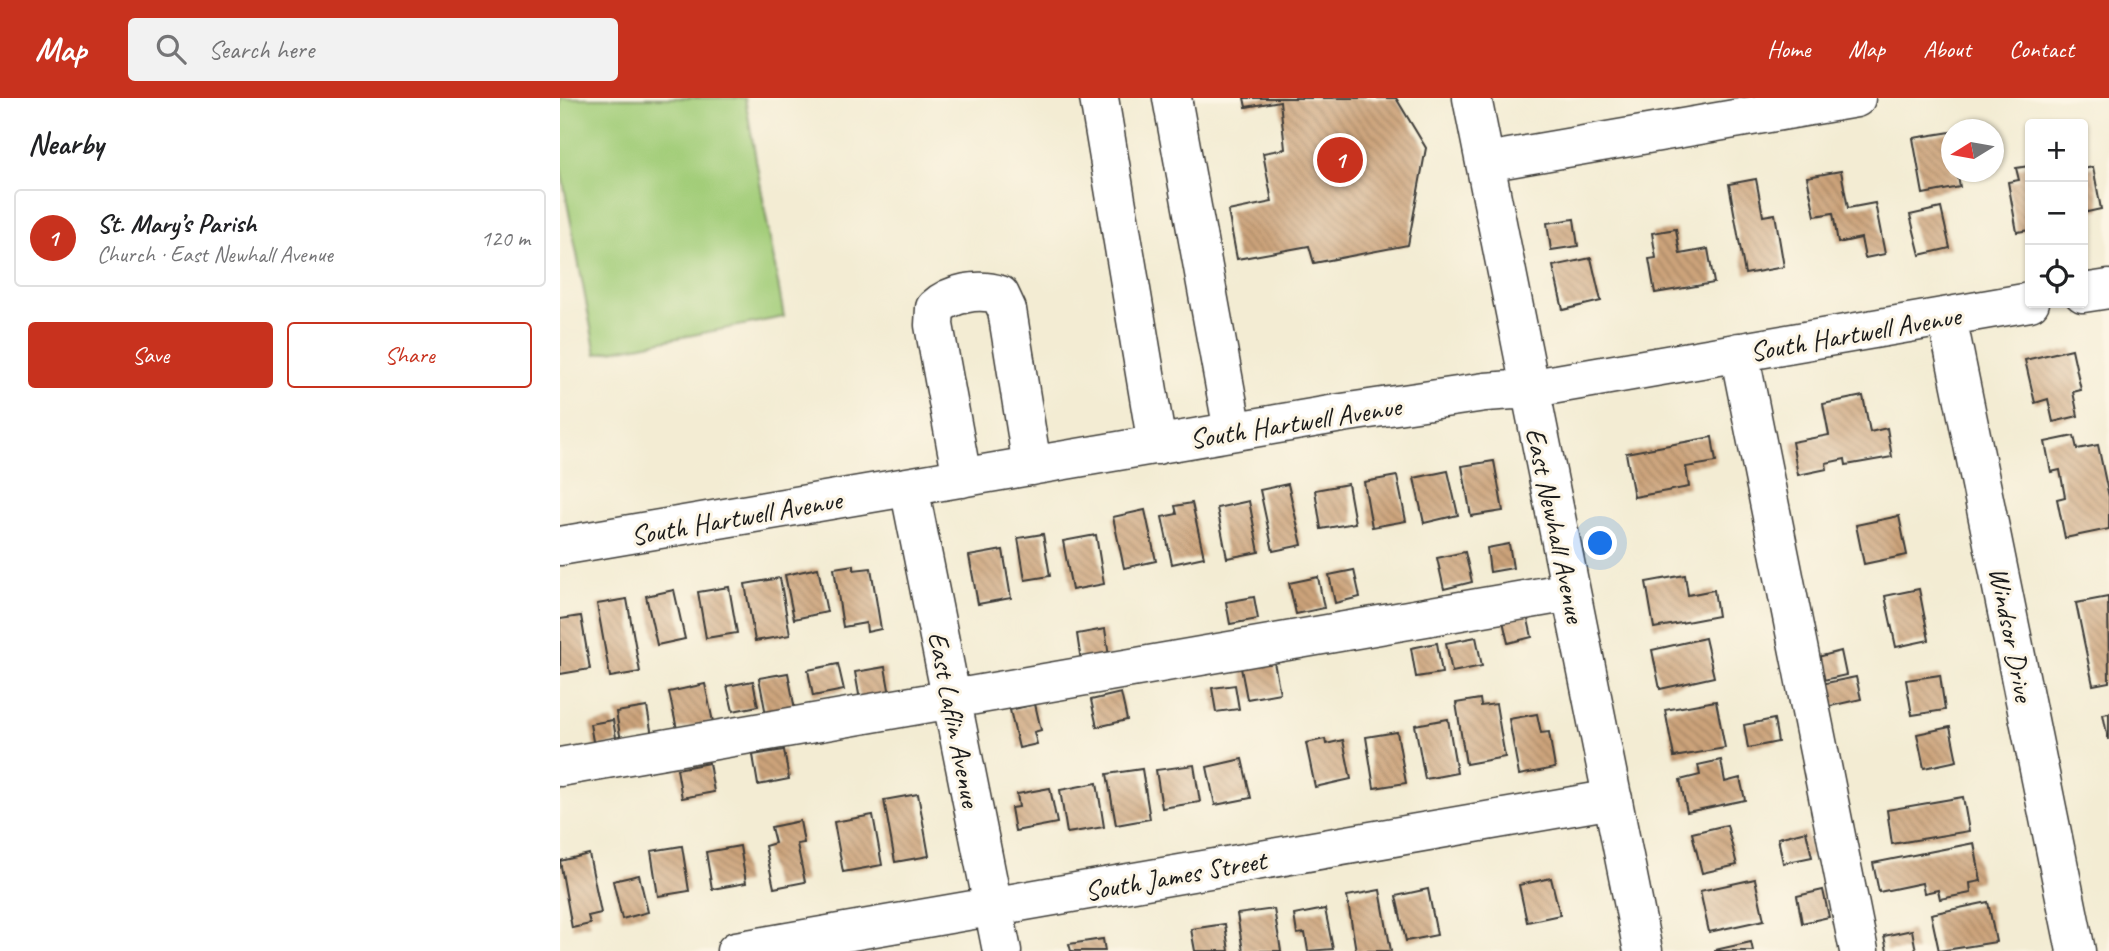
<!DOCTYPE html>
<html lang="en">
<head>
<meta charset="utf-8">
<style>
	body { margin:0; font-family:Caveat,sans-serif; background:#f2f2f2; color:#202124 }
	.controls { position:absolute; right:21px; top:21px; display:grid; overflow:hidden; border-radius:7px; box-shadow:0 2px 5px #0004 }
	.controls button { width:63px; height:63px; display:grid; place-items:center; padding:0; border:0; border-bottom:2px solid #e0e0e0; background:#fff; color:#202124; font:35px sans-serif }
	.compass { position:absolute; left:1381px; top:21px; width:63px; height:63px; border-radius:50%; background:#fff; box-shadow:0 2px 5px #0004; rotate:259deg }
	.you { position:absolute; left:1041px; top:446px; width:24px; height:24px; margin:-18px; border:5px solid #fff; border-radius:50%; background:#1a73e8; box-shadow:0 0 0 10px #1a73e833 }
	.badge { display:grid; place-items:center; width:46px; height:46px; border-radius:50%; background:#c8321e; color:#fff; font-size:23px; font-weight:700 }
	.pin { position:absolute; translate:-50% -50%; border:4px solid #fff; box-shadow:0 2px 7px #0006 }
	.list { margin:0; padding:0; list-style:none }
	h2 { display:flex; justify-content:space-between; align-items:center; height:91px; margin:0; padding:0 28px; font-size:30px }
	h2 small { font-size:23px; font-weight:400; color:#757577 }
	.list li { display:grid; grid-template-columns:46px 1fr auto; gap:21px; align-items:center; box-sizing:border-box; height:98px; margin:0 14px 14px; padding:0 14px; border:2px solid #e0e0e0; border-radius:7px }
	.list b { display:block; font-size:26px; white-space:nowrap }
	.list p { margin:0; font-size:23px; white-space:nowrap; color:#757577 }
	.list em { font-size:23px; font-style:normal; color:#757577 }
	.actions { display:flex; gap:14px; padding:21px 28px }
	.actions a { flex:1; padding:16px 0; border:2px solid #c8321e; border-radius:7px; text-align:center; font-size:24px; color:#c8321e }
	.actions .main { background:#c8321e; color:#fff }
	.icon { flex:none; width:38px; height:38px; fill:none; stroke:currentColor; stroke-width:2; stroke-linecap:round; stroke-linejoin:round }
	.map { position:relative; flex:none; width:1549px; height:853px; overflow:hidden }
	header { display:flex; align-items:center; gap:42px; box-sizing:border-box; height:98px; padding:0 35px; background:#c8321e; color:#fff }
	header strong { font-size:33px }
	nav { display:flex; gap:38px; margin-inline-start:auto; font-size:24px }
	.search { width:490px; height:63px; background:#f2f2f2; display:flex; align-items:center; gap:18px; box-sizing:border-box; padding:0 24px; border-radius:7px; color:#757577; font-size:26px }
	main { display:flex }
	aside { flex:1; background:#fff }
	.map>svg:first-child { display:block }
	.garden { fill:#a3cd79; stroke:#60744a; stroke-width:2 }
	.building { fill:url(#building-back-hatch) }
	.lines { fill:none; stroke-linecap:round; stroke-linejoin:round }
	.minor-casing { stroke:#3c3b37; stroke-width:41 }
	.minor { stroke:#fff; stroke-width:38 }
	.labels { text-anchor:middle; stroke-width:6; stroke-linejoin:round; paint-order:stroke }
	.street-label { font-size:28px; fill:#1c1c1c; stroke:#fcf5e5 }
</style>
</head>
<body>
<header>
<strong>Map</strong>
<div class="search"><svg class="icon" aria-label="search" viewBox="0 0 24 24"><circle cx="10" cy="10" r="6"/><path d="M15 15l6 6"/></svg>Search here</div>
<nav><a>Home</a><a>Map</a><a>About</a><a>Contact</a></nav>
</header>
<main>
<aside>
<h2>Nearby<small></small></h2>
<ul class="list">
<li><span class="badge">1</span><div><b>St. Mary’s Parish</b><p>Church · East Newhall Avenue</p></div><em>120 m</em></li>
</ul>
<div class="actions"><a class="main">Save</a><a>Share</a></div>
</aside>
<div class="map">
<svg width="1549" height="853" viewBox="0 0 1549 853">
	<defs>
		<pattern id="building-back-hatch" width="6" height="6" patternUnits="userSpaceOnUse" patternTransform="scale(1.75)"><rect width="6" height="6" fill="#cca37a"/><path d="M-1 5l2 2M0 0l6 6M5-1l2 2" fill="none" stroke="#a58463"/></pattern>
	</defs>
	<rect width="100%" height="100%" fill="#fcf5e5"/>
	<filter id="ink" filterUnits="userSpaceOnUse"><feTurbulence type="fractalNoise" baseFrequency=".0143" numOctaves="2"/><feDisplacementMap in="SourceGraphic" scale="14" xChannelSelector="R" yChannelSelector="G"/><feConvolveMatrix kernelMatrix="1 2 1 2 8 2 1 2 1" color-interpolation-filters="sRGB"/></filter>
	<filter id="wash" filterUnits="userSpaceOnUse"><feTurbulence type="fractalNoise" baseFrequency=".00686" numOctaves="4" result="noise"/><feDisplacementMap in="SourceGraphic" scale="28" xChannelSelector="R" yChannelSelector="G"/><feGaussianBlur stdDeviation="1.57" result="paint"/><feColorMatrix in="noise" values="0 0 0 0 0 0 0 0 0 0 0 0 0 0 0 0 0 1.4 0 .05"/><feComposite in="paint" operator="in"/></filter>
	<g filter="url(#wash)">
		<rect width="100%" height="100%" fill="#f3ecd3"/>
		<path class="garden" d="M 0,0 L 185,0 L 224,219 L 36,256 L 0,67 Z"/>
		<g id="blocks">
			<path class="building" d="M 684,0 L 836,0 L 866,50 L 848,147 L 754,165 L 749,148 L 677,161 L 668,113 L 712,104 L 703,55 L 725,51 L 720,3 L 686,9 Z
				M 1391,34 L 1392,74 L 1397,74 L 1400,89 L 1363,96 L 1353,40 Z
				M 1469,68 L 1470,132 L 1457,134 L 1448,84 L 1459,82 L 1456,70 Z
				M 1533,69 L 1541,111 L 1523,115 L 1523,71 Z
				M 1281,73 L 1288,110 L 1315,105 L 1325,156 L 1305,160 L 1301,140 L 1278,145 L 1273,115 L 1255,118 L 1247,79 Z
				M 1196,81 L 1203,118 L 1215,116 L 1224,169 L 1185,176 L 1169,86 Z
				M 1381,110 L 1390,150 L 1360,157 L 1350,117 Z
				M 1014,121 L 1018,148 L 991,152 L 987,125 Z
				M 1116,131 L 1120,156 L 1148,151 L 1154,185 L 1095,195 L 1089,161 L 1096,160 L 1092,135 Z
				M 1031,160 L 1041,203 L 1003,212 L 993,168 Z
				M 1512,251 L 1521,292 L 1513,294 L 1518,318 L 1493,324 L 1488,301 L 1475,305 L 1465,262 Z
				M 1303,298 L 1310,334 L 1327,330 L 1332,359 L 1286,367 L 1285,361 L 1266,365 L 1267,371 L 1238,377 L 1232,344 L 1269,337 L 1263,306 Z
				M 1514,338 L 1517,351 L 1538,347 L 1549,399 L 1549,431 L 1505,440 L 1497,401 L 1505,399 L 1500,372 L 1491,374 L 1485,344 Z
				M 1152,339 L 1156,364 L 1126,369 L 1129,389 L 1074,399 L 1066,355 Z
				M 934,363 L 943,413 L 911,418 L 902,368 Z
				M 888,373 L 898,417 L 864,425 L 854,380 Z
				M 837,378 L 846,423 L 812,429 L 804,384 Z
				M 728,386 L 742,447 L 713,453 L 700,392 Z
				M 788,386 L 795,425 L 761,431 L 755,392 Z
				M 689,403 L 699,454 L 667,460 L 657,410 Z
				M 632,405 L 644,459 L 612,466 L 602,419 L 617,416 L 615,408 Z
				M 585,412 L 596,463 L 564,470 L 553,419 Z
				M 1339,418 L 1347,457 L 1304,466 L 1296,427 Z
				M 483,436 L 490,478 L 465,482 L 458,440 Z
				M 536,437 L 544,486 L 512,492 L 503,443 Z
				M 949,446 L 953,470 L 930,474 L 927,450 Z
				M 443,452 L 451,500 L 418,506 L 409,458 Z
				M 905,454 L 912,484 L 884,491 L 877,460 Z
				M 294,467 L 294,472 L 311,470 L 321,531 L 307,534 L 306,525 L 283,529 L 274,470 Z
				M 258,470 L 267,514 L 234,521 L 225,477 Z
				M 794,472 L 800,499 L 775,505 L 769,477 Z
				M 1125,477 L 1128,497 L 1154,492 L 1158,518 L 1094,530 L 1086,484 Z
				M 758,479 L 764,510 L 736,516 L 729,485 Z
				M 220,480 L 230,537 L 195,543 L 185,486 Z
				M 169,489 L 177,535 L 146,540 L 138,494 Z
				M 1359,491 L 1369,542 L 1336,549 L 1325,498 Z
				M 114,492 L 125,541 L 97,547 L 86,498 Z
				M 694,499 L 698,521 L 670,526 L 666,504 Z
				M 1548,499 L 1549,584 L 1533,587 L 1516,505 Z
				M 67,501 L 80,574 L 50,579 L 37,506 Z
				M 967,517 L 972,539 L 948,545 L 943,523 Z
				M 21,518 L 30,571 L 0,576 L 0,521 Z
				M 545,531 L 549,558 L 521,563 L 517,536 Z
				M 916,539 L 922,568 L 892,574 L 886,545 Z
				M 1145,540 L 1154,579 L 1100,591 L 1092,552 Z
				M 877,545 L 882,575 L 856,579 L 851,550 Z
				M 1281,553 L 1286,577 L 1259,583 L 1254,560 Z
				M 714,564 L 720,595 L 687,601 L 681,570 Z
				M 278,566 L 284,592 L 253,598 L 248,572 Z
				M 325,569 L 330,597 L 300,602 L 295,574 Z
				M 228,575 L 236,617 L 207,622 L 199,580 Z
				M 1380,577 L 1385,612 L 1352,617 L 1346,582 Z
				M 1296,579 L 1301,601 L 1266,609 L 1261,586 Z
				M 193,583 L 198,608 L 173,613 L 167,588 Z
				M 145,586 L 153,624 L 117,631 L 109,594 Z
				M 675,587 L 679,611 L 656,614 L 652,590 Z
				M 561,595 L 567,622 L 537,629 L 531,602 Z
				M 920,601 L 921,608 L 936,606 L 945,659 L 906,666 L 896,605 Z
				M 1156,603 L 1165,650 L 1114,659 L 1105,612 Z
				M 475,606 L 481,632 L 474,634 L 477,646 L 459,650 L 450,612 Z
				M 87,609 L 92,638 L 61,643 L 56,614 Z
				M 1549,615 L 1549,641 L 1548,641 L 1543,616 Z
				M 977,616 L 981,635 L 989,634 L 995,670 L 959,677 L 949,621 Z
				M 888,621 L 897,675 L 865,681 L 855,627 Z
				M 1214,621 L 1218,644 L 1188,650 L 1184,627 Z
				M 53,622 L 57,645 L 34,649 L 30,626 Z
				M 1390,629 L 1397,663 L 1364,670 L 1357,636 Z
				M 837,634 L 846,685 L 814,690 L 806,639 Z
				M 765,641 L 766,646 L 783,642 L 791,681 L 755,689 L 746,645 Z
				M 224,652 L 229,681 L 198,687 L 193,657 Z
				M 682,661 L 691,700 L 655,707 L 647,669 Z
				M 1161,662 L 1165,684 L 1180,680 L 1185,702 L 1127,714 L 1120,682 L 1140,677 L 1138,667 Z
				M 149,665 L 154,694 L 122,700 L 117,671 Z
				M 634,667 L 640,704 L 602,710 L 596,672 Z
				M 582,671 L 590,721 L 556,727 L 547,676 Z
				M 537,685 L 544,729 L 507,735 L 500,692 Z
				M 490,690 L 497,725 L 455,733 L 451,710 L 459,709 L 457,696 Z
				M 358,696 L 369,758 L 335,764 L 324,702 Z
				M 1403,699 L 1409,733 L 1332,746 L 1327,712 Z
				M 313,717 L 322,767 L 283,774 L 274,724 Z
				M 240,723 L 244,745 L 237,746 L 245,784 L 214,790 L 205,748 L 215,745 L 211,729 Z
				M 1167,727 L 1177,767 L 1142,775 L 1132,735 Z
				M 1246,733 L 1252,759 L 1223,765 L 1218,740 Z
				M 1414,745 L 1421,783 L 1410,785 L 1411,795 L 1380,801 L 1378,792 L 1364,795 L 1362,785 L 1319,794 L 1313,765 Z
				M 122,748 L 129,793 L 98,798 L 91,753 Z
				M 180,748 L 186,785 L 152,791 L 146,754 Z
				M 29,756 L 41,815 L 28,818 L 30,826 L 12,830 L 0,763 Z
				M 79,777 L 88,814 L 62,821 L 53,783 Z
				M 991,780 L 1000,817 L 967,824 L 959,787 Z
				M 1195,781 L 1204,822 L 1149,834 L 1140,793 Z
				M 868,791 L 877,837 L 846,843 L 836,798 Z
				M 820,792 L 831,853 L 796,853 L 787,798 Z
				M 1263,792 L 1269,819 L 1242,825 L 1237,798 Z
				M 1428,804 L 1436,844 L 1379,853 L 1371,816 Z
				M 714,811 L 721,853 L 683,853 L 677,816 Z
				M 765,811 L 773,851 L 748,853 L 745,835 L 737,836 L 734,817 Z
				M 665,826 L 669,853 L 635,853 L 631,831 Z
				M 1352,832 L 1356,853 L 1327,853 L 1324,838 Z
				M 543,841 L 545,853 L 511,853 L 509,846 Z
				M 1191,844 L 1193,853 L 1155,853 L 1155,852 Z"/>
		</g>
	</g>
	<g filter="url(#ink)">
		<use href="#blocks" fill-opacity="0" stroke="#3c3b37" stroke-width="2"/>
		<g class="lines">
			<g class="minor-casing">
				<path id="minor" d="M 539,0 L 597,347
					M 612,0 L 673,333
					M 912,0 L 1083,853
					M 926,64 L 1296,0
					M 1523,195 L 1549,191
					M 1387,219 L 1516,853
					M 1179,254 L 1299,853
					M 402,380 L 374,227 L 375,210 C 391,195 419,190 440,197 L 447,212 L 472,368
					M 349,389 L 442,853
					M 0,448 L 782,315 L 925,294 L 968,291 L 1470,204
					M 0,669 L 1010,494
					M 176,853 L 1053,701"/>
			</g>
			<use href="#minor" class="minor"/>
		</g>
	</g>
	<g class="labels">
		<g class="street-label">
			<text transform="translate(1295 235) rotate(-10)" y="10">South Hartwell Avenue</text>
			<text transform="translate(735 324) rotate(-9)" y="10">South Hartwell Avenue</text>
			<text transform="translate(176 419) rotate(-10)" y="10">South Hartwell Avenue</text>
			<text transform="translate(996 427) rotate(78)" y="10">East Newhall Avenue</text>
			<text transform="translate(1452 536) rotate(79)" y="10">Windsor Drive</text>
			<text transform="translate(395 621) rotate(79)" y="10">East Laflin Avenue</text>
			<text transform="translate(615 777) rotate(-10)" y="10">South James Street</text>
		</g>
	</g>
</svg>
<div class="controls">
<button>+</button>
<button>−</button>
<button><svg class="icon" aria-label="locate" viewBox="0 0 24 24"><circle cx="12" cy="12" r="6"/><path d="M12 2v4M12 18v4M2 12h4M18 12h4"/></svg></button>
</div>
<svg class="compass" viewBox="-18 -18 36 36"><path d="M0-13l5 13h-10z" fill="#e53935"/><path d="M0 13l5-13h-10z" fill="#757577"/></svg>
<div class="you"></div>
<div class="pin badge" style="left:780px;top:62px">1</div>
</div>
</main>
</body>
</html>
